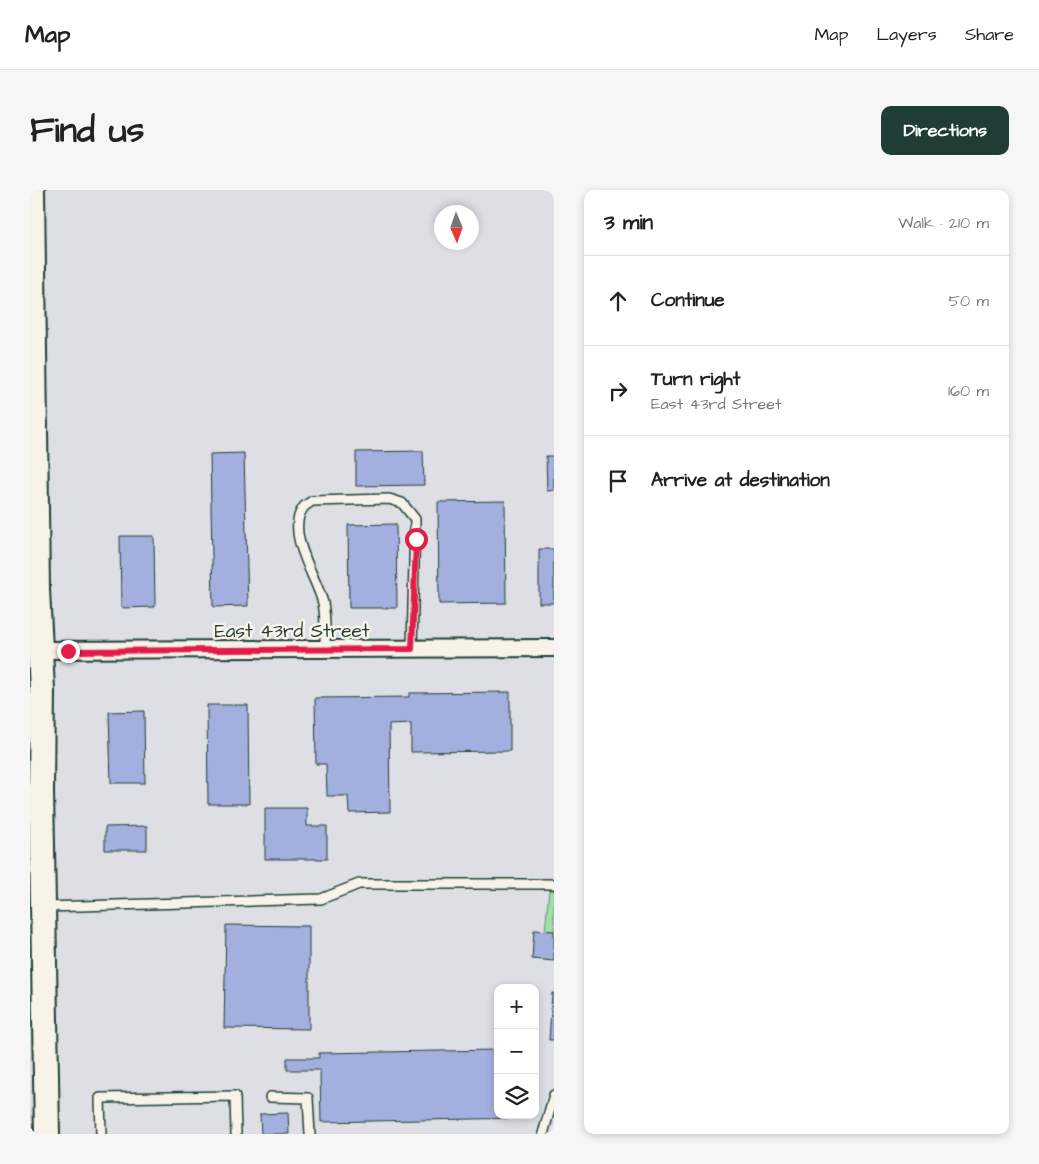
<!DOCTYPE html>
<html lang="en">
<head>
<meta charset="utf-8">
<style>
	body { margin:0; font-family:"Architects Daughter",sans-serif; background:#f6f6f6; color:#222 }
	.controls { position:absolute; right:15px; bottom:15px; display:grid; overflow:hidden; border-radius:10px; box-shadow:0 2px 8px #0003 }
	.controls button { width:45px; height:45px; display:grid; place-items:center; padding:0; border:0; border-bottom:1px solid #e0e0e0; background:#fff; color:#222; font:25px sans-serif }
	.compass { position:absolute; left:404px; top:15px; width:45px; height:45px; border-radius:50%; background:#fff; box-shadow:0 2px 8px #0003; rotate:178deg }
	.stop { position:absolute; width:15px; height:15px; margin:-11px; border:4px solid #e11d48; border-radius:50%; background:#fff }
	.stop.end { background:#e11d48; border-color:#fff; box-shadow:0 1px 5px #0008 }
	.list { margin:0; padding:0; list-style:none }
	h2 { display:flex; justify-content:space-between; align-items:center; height:65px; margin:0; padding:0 20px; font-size:21px }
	h2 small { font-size:16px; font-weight:400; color:#767676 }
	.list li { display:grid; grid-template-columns:32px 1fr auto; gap:15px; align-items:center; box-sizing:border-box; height:90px; padding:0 20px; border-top:1px solid #e0e0e0 }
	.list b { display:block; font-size:19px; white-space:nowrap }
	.list p { margin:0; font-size:16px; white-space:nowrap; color:#767676 }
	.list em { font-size:16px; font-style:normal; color:#767676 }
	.icon { flex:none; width:28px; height:28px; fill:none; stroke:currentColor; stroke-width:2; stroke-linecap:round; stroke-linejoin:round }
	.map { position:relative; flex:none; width:524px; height:944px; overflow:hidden; border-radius:10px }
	header { display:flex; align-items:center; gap:30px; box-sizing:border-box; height:70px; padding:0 25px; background:#fff; border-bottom:1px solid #e0e0e0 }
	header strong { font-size:24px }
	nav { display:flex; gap:28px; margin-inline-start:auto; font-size:18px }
	.intro { display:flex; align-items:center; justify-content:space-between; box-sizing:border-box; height:120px; padding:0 30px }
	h1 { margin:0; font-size:35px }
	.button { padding:12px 22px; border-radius:10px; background:#1f3d34; color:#fff; font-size:18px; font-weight:700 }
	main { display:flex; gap:30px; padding:0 30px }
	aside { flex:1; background:#fff; border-radius:10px; box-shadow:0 2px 8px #0003 }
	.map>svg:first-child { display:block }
	.green { fill:#a0dfa7; stroke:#608e6e }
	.building { fill:#a3afdf; stroke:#1f3d34 }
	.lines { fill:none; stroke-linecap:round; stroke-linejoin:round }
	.lane-casing { stroke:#1f3d34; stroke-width:12 }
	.street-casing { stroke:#1f3d34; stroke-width:20 }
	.secondary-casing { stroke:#1f3d34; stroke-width:28 }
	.lane { stroke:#f7f3e8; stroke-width:9 }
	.street { stroke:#f7f3e8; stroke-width:16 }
	.secondary { stroke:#f7f3e8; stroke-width:24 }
	.route { stroke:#e11d48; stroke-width:6 }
	.labels { text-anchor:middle; stroke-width:5; stroke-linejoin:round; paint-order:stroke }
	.street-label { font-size:19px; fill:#1f3d34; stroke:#f7f3e8 }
</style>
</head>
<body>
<header>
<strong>Map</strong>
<nav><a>Map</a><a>Layers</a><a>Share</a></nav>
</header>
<div class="intro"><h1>Find us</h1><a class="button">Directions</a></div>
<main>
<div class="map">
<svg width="524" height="944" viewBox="0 0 524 944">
	<rect width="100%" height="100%" fill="#dedfe5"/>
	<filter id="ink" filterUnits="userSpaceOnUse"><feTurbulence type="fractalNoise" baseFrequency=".02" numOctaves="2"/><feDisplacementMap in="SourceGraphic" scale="10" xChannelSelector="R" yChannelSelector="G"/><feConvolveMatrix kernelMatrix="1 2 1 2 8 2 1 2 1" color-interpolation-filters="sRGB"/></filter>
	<g filter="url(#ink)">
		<path class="green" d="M 519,700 L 524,700 L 524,741 L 515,741 Z"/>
		<path class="building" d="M 393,261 L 394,295 L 326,296 L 326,262 Z
			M 214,263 L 218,416 L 183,417 L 180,264 Z
			M 516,266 L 524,266 L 524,300 L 517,301 Z
			M 475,311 L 476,413 L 409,414 L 408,312 Z
			M 366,334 L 367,418 L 319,418 L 318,335 Z
			M 90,346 L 124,346 L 125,417 L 91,418 Z
			M 509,359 L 524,359 L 524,413 L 509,413 Z
			M 480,502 L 480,561 L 381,562 L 381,534 L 359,535 L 360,622 L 319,623 L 318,606 L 297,606 L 296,574 L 286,574 L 285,508 L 379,507 L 379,503 Z
			M 177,515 L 218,515 L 219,614 L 178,614 Z
			M 114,521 L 115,593 L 81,593 L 79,522 Z
			M 235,618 L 277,618 L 277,636 L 297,636 L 297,669 L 235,669 Z
			M 117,636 L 117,660 L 75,660 L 75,637 Z
			M 196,735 L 279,736 L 279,839 L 194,838 Z
			M 504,740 L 524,741 L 524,771 L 502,769 Z
			M 522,803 L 524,803 L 524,850 L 519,850 Z
			M 468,860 L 468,925 L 494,925 L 494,928 L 291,932 L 290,880 L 257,880 L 257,868 L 289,868 L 289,863 Z
			M 258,923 L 259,944 L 231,944 L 230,924 Z"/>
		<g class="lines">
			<g class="lane-casing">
				<path id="lane" d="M 295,460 C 295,445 296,428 293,413 C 287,388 255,343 273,318 C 275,315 280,313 282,311 L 359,309 L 372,313 L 385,329 L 382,459
					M 15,717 L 291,709 L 329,694 L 524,694
					M 240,907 L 278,908 L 280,944
					M 71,944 L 70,908 L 205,906 L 206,944
					M 513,944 L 524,905"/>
			</g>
			<g class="street-casing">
				<path id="street" d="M 1,460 L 524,458"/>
			</g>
			<g class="secondary-casing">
				<path id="secondary" d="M 2,0 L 7,399 L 12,500 L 11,600 L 17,944"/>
			</g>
			<use href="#lane" class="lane"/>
			<use href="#street" class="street"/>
			<use href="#secondary" class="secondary"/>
		</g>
	</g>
	<g class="lines" filter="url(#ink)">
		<path class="route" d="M 38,461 L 382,459 L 386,349"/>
	</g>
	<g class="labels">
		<g class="street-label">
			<text x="262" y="447">East 43rd Street</text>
		</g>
	</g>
</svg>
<div class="controls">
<button>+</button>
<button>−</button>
<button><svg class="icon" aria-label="layers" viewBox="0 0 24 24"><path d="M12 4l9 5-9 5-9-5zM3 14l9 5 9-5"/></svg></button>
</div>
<svg class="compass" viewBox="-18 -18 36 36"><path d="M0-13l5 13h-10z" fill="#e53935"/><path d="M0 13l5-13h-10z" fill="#767676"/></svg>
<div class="stop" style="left:386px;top:349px"></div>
<div class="stop end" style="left:38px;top:461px"></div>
</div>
<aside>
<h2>3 min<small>Walk · 210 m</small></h2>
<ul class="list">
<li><svg class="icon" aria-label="ahead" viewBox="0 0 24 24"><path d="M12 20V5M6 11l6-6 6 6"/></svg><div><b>Continue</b></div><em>50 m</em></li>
<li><svg class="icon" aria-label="right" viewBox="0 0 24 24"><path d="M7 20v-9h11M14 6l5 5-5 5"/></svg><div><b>Turn right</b><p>East 43rd Street</p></div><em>160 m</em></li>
<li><svg class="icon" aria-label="arrive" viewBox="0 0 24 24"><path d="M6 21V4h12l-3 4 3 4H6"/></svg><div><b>Arrive at destination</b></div></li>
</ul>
</aside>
</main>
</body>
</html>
